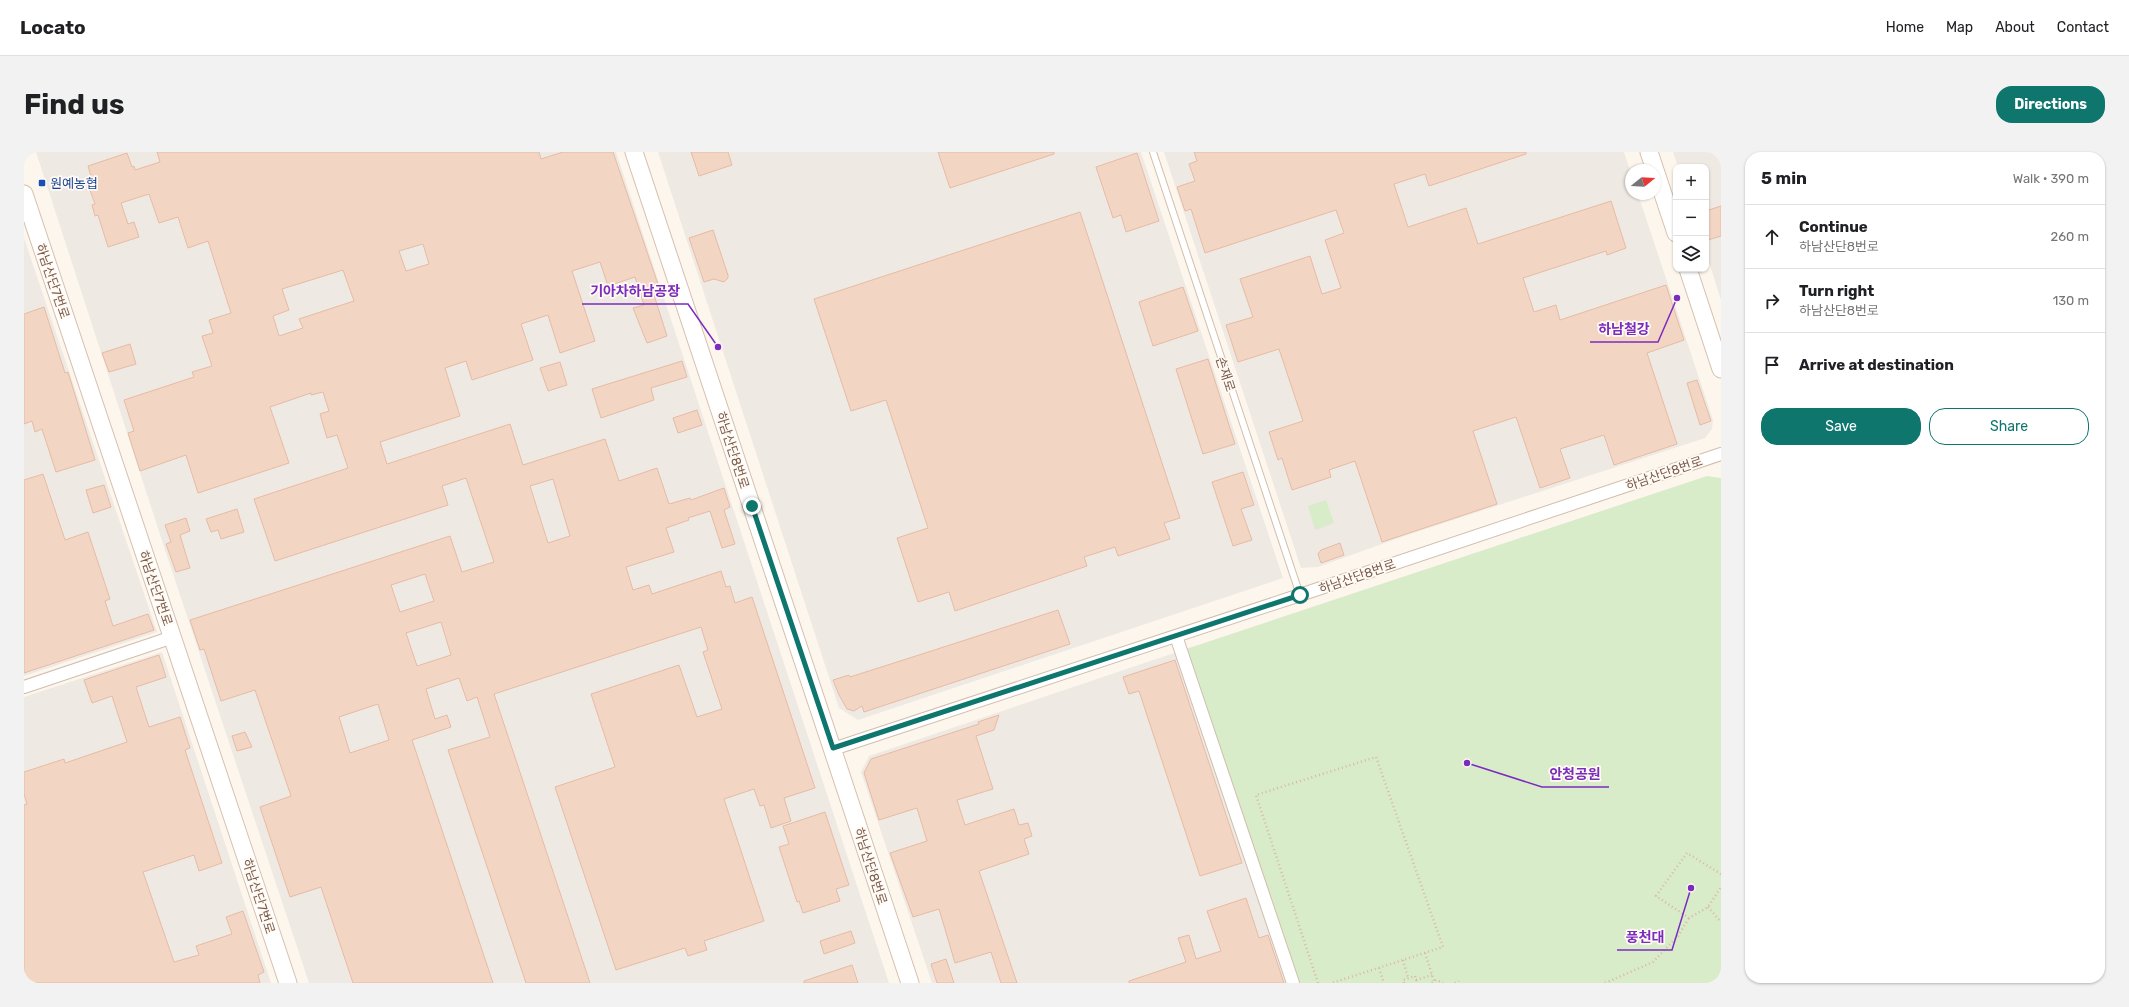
<!DOCTYPE html>
<html lang="en">
<head>
<meta charset="utf-8">
<style>
	body { margin:0; font-family:Rubik,"Noto Sans KR",sans-serif; background:#f2f2f2; color:#202124 }
	.controls { position:absolute; right:12px; top:12px; display:grid; overflow:hidden; border-radius:8px; box-shadow:0 1px 3px #0004 }
	.controls button { width:36px; height:36px; display:grid; place-items:center; padding:0; border:0; border-bottom:1px solid #e0e0e0; background:#fff; color:#202124; font:20px sans-serif }
	.compass { position:absolute; left:1601px; top:12px; width:36px; height:36px; border-radius:50%; background:#fff; box-shadow:0 1px 3px #0004; rotate:72deg }
	.stop { position:absolute; width:12px; height:12px; margin:-9px; border:3px solid #0f766e; border-radius:50%; background:#fff }
	.stop.end { background:#0f766e; border-color:#fff; box-shadow:0 1px 4px #0008 }
	.list { margin:0; padding:0; list-style:none }
	h2 { display:flex; justify-content:space-between; align-items:center; height:52px; margin:0; padding:0 16px; font-size:17px }
	h2 small { font-size:13px; font-weight:400; color:#757577 }
	.list li { display:grid; grid-template-columns:26px 1fr auto; gap:12px; align-items:center; box-sizing:border-box; height:64px; padding:0 16px; border-top:1px solid #e0e0e0 }
	.list b { display:block; font-size:15px; white-space:nowrap }
	.list p { margin:0; font-size:13px; white-space:nowrap; color:#757577 }
	.list em { font-size:13px; font-style:normal; color:#757577 }
	.actions { display:flex; gap:8px; padding:12px 16px }
	.actions a { flex:1; padding:9px 0; border:1px solid #0f766e; border-radius:16px; text-align:center; font-size:14px; color:#0f766e }
	.actions .main { background:#0f766e; color:#fff }
	.icon { flex:none; width:22px; height:22px; fill:none; stroke:currentColor; stroke-width:2; stroke-linecap:round; stroke-linejoin:round }
	.map { position:relative; flex:none; width:1697px; height:831px; overflow:hidden; border-radius:16px }
	header { display:flex; align-items:center; gap:24px; box-sizing:border-box; height:56px; padding:0 20px; background:#fff; border-bottom:1px solid #e0e0e0 }
	header strong { font-size:19px }
	nav { display:flex; gap:22px; margin-inline-start:auto; font-size:14px }
	.intro { display:flex; align-items:center; justify-content:space-between; box-sizing:border-box; height:96px; padding:0 24px }
	h1 { margin:0; font-size:28px }
	.button { padding:10px 18px; border-radius:16px; background:#0f766e; color:#fff; font-size:14px; font-weight:700 }
	main { display:flex; gap:24px; padding:0 24px }
	aside { flex:1; background:#fff; border-radius:16px; box-shadow:0 1px 3px #0004 }
	.map>svg:first-child { display:block }
	.industrial { fill:#efe9e4 }
	.green { fill:#d8ecc9 }
	.building { fill:#f3d5c3; stroke:#e6bba3; fill-rule:evenodd }
	.lines { fill:none; stroke-linecap:round; stroke-linejoin:round }
	.lane-casing { stroke:#d1beb0; stroke-width:8 }
	.street-casing { stroke:#d1beb0; stroke-width:14 }
	.secondary-casing { stroke:#d6c0b0; stroke-width:19 }
	.path { stroke:#d9b8a5; stroke-width:2.5; stroke-dasharray:1 3; stroke-linecap:butt }
	.lane { stroke:#fff; stroke-width:6 }
	.street { stroke:#fff; stroke-width:12 }
	.secondary { stroke:#fff; stroke-width:17 }
	.route { stroke:#0f766e; stroke-width:5 }
	.transit-dot { fill:#1a4fb4; stroke:#fffaf3; stroke-width:1.5 }
	.labels { text-anchor:middle; stroke-width:3.5; stroke-linejoin:round; paint-order:stroke }
	.transit-label { font-size:13px; fill:#164399; stroke:#fffaf3; text-anchor:start }
	.street-label { font-size:13px; fill:#7a5c4d; stroke:#fffaf3 }
	.leader { fill:none; stroke:#7b2cbf; stroke-width:1.5 }
	.callout-dot { fill:#7b2cbf; stroke:#fffaf3; stroke-width:1.5 }
	.callout-label { font-size:14px; text-anchor:middle; font-weight:bold; fill:#7b2cbf; stroke:#fffaf3; stroke-width:3.5; stroke-linejoin:round; paint-order:stroke }
</style>
</head>
<body>
<header>
<strong>Locato</strong>
<nav><a>Home</a><a>Map</a><a>About</a><a>Contact</a></nav>
</header>
<div class="intro"><h1>Find us</h1><a class="button">Directions</a></div>
<main>
<div class="map">
<svg width="1697" height="831" viewBox="0 0 1697 831">
	<rect width="100%" height="100%" fill="#fdf6ec"/>
	<path class="industrial" d="M 12,0 L 592,0 L 865,831 L 285,831 L 142,401 Z
		M 634,0 L 1117,0 L 1259,426 L 834,568 L 815,556 Z
		M 1140,0 L 1600,0 L 1607,22 L 1607,42 L 1614,42 L 1689,268 L 1688,277 L 1681,286 L 1383,383 L 1294,415 L 1277,416 Z
		M 1649,0 L 1697,0 L 1697,148 L 1682,101 L 1682,15 L 1654,15 Z
		M 0,86 L 133,480 L 0,524 Z
		M 138,500 L 247,831 L 0,831 L 0,545 Z
		M 1153,500 L 1264,831 L 908,831 L 837,620 L 845,604 Z"/>
	<path class="green" d="M 1683,324 L 1697,326 L 1697,831 L 1264,831 L 1153,500 Z
		M 1302,348 L 1310,371 L 1291,378 L 1284,354 Z"/>
	<path class="building" d="M 133,0 L 515,0 L 517,7 L 539,0 L 589,0 L 637,141 L 630,143 L 643,184 L 623,191 L 609,156 L 620,153 L 611,125 L 584,134 L 576,110 L 548,119 L 571,189 L 536,201 L 524,163 L 497,172 L 509,208 L 448,228 L 442,209 L 421,216 L 436,264 L 356,290 L 363,312 L 486,272 L 499,313 L 581,287 L 595,329 L 633,316 L 645,352 L 666,346 L 667,348 L 700,336 L 706,355 L 700,358 L 711,392 L 698,396 L 686,359 L 664,366 L 665,368 L 642,376 L 650,400 L 602,415 L 609,438 L 625,433 L 628,442 L 697,419 L 702,435 L 706,434 L 711,451 L 728,445 L 791,636 L 760,646 L 767,669 L 747,676 L 740,653 L 736,654 L 730,637 L 700,647 L 740,769 L 680,789 L 683,798 L 664,804 L 661,796 L 592,818 L 531,635 L 591,615 L 567,542 L 655,513 L 673,565 L 698,557 L 679,500 L 684,498 L 677,475 L 470,542 L 566,831 L 502,831 L 424,598 L 466,585 L 453,545 L 443,549 L 435,526 L 402,537 L 411,567 L 423,563 L 427,575 L 388,588 L 469,831 L 329,831 L 297,735 L 266,745 L 236,655 L 267,644 L 231,538 L 197,549 L 180,497 L 176,498 L 166,468 L 426,384 L 438,420 L 470,410 L 442,326 L 418,334 L 424,353 L 251,409 L 230,347 L 324,316 L 313,283 L 303,286 L 296,262 L 305,259 L 299,240 L 287,243 L 287,241 L 246,255 L 265,311 L 174,341 L 162,303 L 116,319 L 104,281 L 110,279 L 100,248 L 170,225 L 168,220 L 188,214 L 178,184 L 189,181 L 185,168 L 207,161 L 184,89 L 164,96 L 154,65 L 135,71 L 125,42 L 97,51 L 104,72 L 110,70 L 115,85 L 84,95 L 74,63 L 71,64 L 68,53 L 71,52 L 63,30 L 68,28 L 64,14 L 103,1 L 108,15 L 110,14 L 111,18 L 136,10 ZM 399,92 L 405,112 L 382,119 L 375,99 ZM 319,118 L 330,149 L 275,167 L 279,176 L 255,184 L 249,164 L 265,158 L 258,137 ZM 529,327 L 546,384 L 524,391 L 506,334 ZM 401,422 L 410,449 L 376,460 L 367,433 ZM 417,470 L 427,503 L 393,514 L 382,481 ZM 354,552 L 365,588 L 326,601 L 315,565 Z
		M 667,0 L 704,0 L 708,13 L 675,24 Z
		M 914,0 L 1030,0 L 1030,2 L 926,36 Z
		M 1170,0 L 1502,0 L 1502,2 L 1405,34 L 1401,22 L 1370,32 L 1384,75 L 1442,56 L 1454,92 L 1587,49 L 1602,96 L 1583,103 L 1582,99 L 1499,126 L 1510,160 L 1532,153 L 1536,168 L 1642,133 L 1660,188 L 1623,201 L 1653,292 L 1590,313 L 1580,283 L 1536,297 L 1546,326 L 1516,336 L 1492,265 L 1449,279 L 1473,352 L 1358,390 L 1331,309 L 1305,318 L 1307,325 L 1268,338 L 1258,306 L 1254,308 L 1245,280 L 1279,269 L 1255,197 L 1214,210 L 1202,173 L 1229,165 L 1216,127 L 1286,104 L 1298,142 L 1317,136 L 1301,88 L 1320,81 L 1312,58 L 1181,101 L 1167,57 L 1161,59 L 1153,35 L 1171,29 L 1165,12 L 1173,9 Z
		M 1113,1 L 1135,69 L 1102,80 L 1097,63 L 1089,66 L 1072,15 Z
		M 1697,54 L 1697,84 L 1684,88 L 1682,59 Z
		M 1056,60 L 1156,366 L 1140,371 L 1146,387 L 1094,404 L 1091,395 L 1060,405 L 1063,414 L 931,459 L 925,440 L 894,450 L 873,386 L 904,376 L 862,248 L 827,259 L 790,147 Z
		M 689,78 L 704,123 L 704,126 L 700,130 L 690,127 L 680,130 L 665,86 Z
		M 1159,135 L 1174,179 L 1129,194 L 1115,150 Z
		M 20,155 L 41,221 L 44,220 L 71,308 L 32,320 L 18,277 L 11,280 L 8,269 L 0,272 L 0,162 Z
		M 106,192 L 112,212 L 85,220 L 78,201 Z
		M 1184,207 L 1211,292 L 1179,302 L 1152,217 Z
		M 658,209 L 663,225 L 627,236 L 630,248 L 577,266 L 568,237 Z
		M 536,210 L 543,233 L 524,239 L 516,216 Z
		M 1673,228 L 1687,269 L 1676,273 L 1663,231 Z
		M 673,258 L 678,273 L 654,281 L 649,266 Z
		M 1219,320 L 1230,353 L 1217,357 L 1228,388 L 1209,394 L 1188,330 Z
		M 19,322 L 41,388 L 64,380 L 86,447 L 81,449 L 89,474 L 124,462 L 130,478 L 0,521 L 0,328 Z
		M 80,333 L 87,355 L 69,361 L 62,338 Z
		M 213,357 L 220,380 L 197,387 L 194,378 L 187,380 L 182,367 Z
		M 162,366 L 166,379 L 156,383 L 166,416 L 152,420 L 142,392 L 147,390 L 141,373 Z
		M 1316,391 L 1320,403 L 1297,411 L 1294,402 L 1297,398 Z
		M 1034,458 L 1046,492 L 840,560 L 838,554 L 830,559 L 823,557 L 815,543 L 809,528 L 825,523 L 826,525 L 898,502 Z
		M 135,503 L 142,525 L 112,535 L 125,575 L 156,565 L 166,596 L 161,598 L 198,711 L 175,719 L 170,703 L 119,720 L 150,810 L 175,803 L 172,794 L 208,782 L 202,765 L 219,759 L 240,820 L 234,823 L 236,831 L 0,831 L 0,653 L 3,652 L 0,642 L 0,620 L 40,607 L 41,611 L 103,590 L 88,544 L 68,551 L 60,528 Z
		M 1151,508 L 1218,711 L 1176,724 L 1115,539 L 1105,542 L 1099,525 Z
		M 975,563 L 970,578 L 952,584 L 969,637 L 933,648 L 941,673 L 990,657 L 995,673 L 1004,671 L 1008,684 L 1000,687 L 1005,702 L 955,719 L 993,831 L 977,831 L 967,800 L 931,811 L 915,757 L 889,765 L 866,701 L 903,689 L 893,656 L 855,668 L 840,621 L 847,607 L 955,572 L 954,570 Z
		M 221,580 L 228,595 L 213,599 L 208,584 Z
		M 801,660 L 825,733 L 812,737 L 816,749 L 779,761 L 775,749 L 773,750 L 755,695 L 765,692 L 759,674 Z
		M 1222,746 L 1235,786 L 1244,783 L 1260,831 L 1105,831 L 1105,829 L 1162,810 L 1154,786 L 1165,783 L 1172,807 L 1197,799 L 1183,759 Z
		M 827,779 L 831,791 L 800,802 L 796,789 Z
		M 922,807 L 930,831 L 913,831 L 907,812 Z
		M 828,813 L 834,831 L 780,831 L 780,829 Z"/>
	<g class="lines">
		<g class="lane-casing">
			<path id="lane" d="M 1129,0 L 1276,443"/>
		</g>
		<g class="street-casing">
			<path id="street" d="M 1152,484 L 1269,831
				M 0,535 L 149,485
				M 809,597 L 1276,443 L 1697,302"/>
		</g>
		<g class="secondary-casing">
			<path id="secondary" d="M 610,0 L 886,831
				M 1625,0 L 1652,81
				M 0,42 L 264,831
				M 1664,117 L 1697,217"/>
		</g>
		<path class="path" d="M 1697,722 L 1663,701 L 1632,744 L 1665,766 L 1684,755 L 1697,735
			M 1684,755 L 1697,770
			M 1401,801 L 1410,829
			M 1379,808 L 1384,826
			M 1355,816 L 1360,831
			M 1392,828 L 1408,823
			M 1294,831 L 1232,643 L 1352,605 L 1419,795 L 1308,831
			M 1380,831 L 1379,828 L 1391,824 L 1393,831
			M 1408,831 L 1412,828 L 1419,831
			M 1431,831 L 1435,829
			M 1581,831 L 1629,810 L 1654,784 L 1665,766"/>
		<use href="#lane" class="lane"/>
		<use href="#street" class="street"/>
		<use href="#secondary" class="secondary"/>
	</g>
	<g class="lines">
		<path class="route" d="M 728,354 L 809,596 L 1276,443"/>
	</g>
	<rect class="transit-dot" x="14" y="27" width="8" height="8" rx="2"/>
	<g class="labels">
		<g class="transit-label">
			<text x="26" y="36">원예농협</text>
		</g>
		<g class="street-label">
			<text transform="translate(29 129) rotate(71)" y="5">하남산단7번로</text>
			<text transform="translate(1202 222) rotate(72)" y="5">손재로</text>
			<text transform="translate(709 298) rotate(72)" y="5">하남산단8번로</text>
			<text transform="translate(1640 321) rotate(-19)" y="5">하남산단8번로</text>
			<text transform="translate(1333 424) rotate(-19)" y="5">하남산단8번로</text>
			<text transform="translate(132 436) rotate(71)" y="5">하남산단7번로</text>
			<text transform="translate(847 714) rotate(72)" y="5">하남산단8번로</text>
			<text transform="translate(235 744) rotate(72)" y="5">하남산단7번로</text>
		</g>
	</g>
	<path class="leader" d="M694 195L664 152H558M1653 146L1634 190H1566M1443 611L1518 635H1585M1667 736L1648 798H1593"/>
	<g class="callout-dot">
		<circle cx="694" cy="195" r="4"/>
		<circle cx="1653" cy="146" r="4"/>
		<circle cx="1443" cy="611" r="4"/>
		<circle cx="1667" cy="736" r="4"/>
	</g>
	<g class="callout-label">
		<text x="611" y="144">기아차하남공장</text>
		<text x="1600" y="182">하남철강</text>
		<text x="1551" y="627">안청공원</text>
		<text x="1621" y="790">풍천대</text>
	</g>
</svg>
<div class="controls">
<button>+</button>
<button>−</button>
<button><svg class="icon" aria-label="layers" viewBox="0 0 24 24"><path d="M12 4l9 5-9 5-9-5zM3 14l9 5 9-5"/></svg></button>
</div>
<svg class="compass" viewBox="-18 -18 36 36"><path d="M0-13l5 13h-10z" fill="#e53935"/><path d="M0 13l5-13h-10z" fill="#757577"/></svg>
<div class="stop" style="left:1276px;top:443px"></div>
<div class="stop end" style="left:728px;top:354px"></div>
</div>
<aside>
<h2>5 min<small>Walk · 390 m</small></h2>
<ul class="list">
<li><svg class="icon" aria-label="ahead" viewBox="0 0 24 24"><path d="M12 20V5M6 11l6-6 6 6"/></svg><div><b>Continue</b><p>하남산단8번로</p></div><em>260 m</em></li>
<li><svg class="icon" aria-label="right" viewBox="0 0 24 24"><path d="M7 20v-9h11M14 6l5 5-5 5"/></svg><div><b>Turn right</b><p>하남산단8번로</p></div><em>130 m</em></li>
<li><svg class="icon" aria-label="arrive" viewBox="0 0 24 24"><path d="M6 21V4h12l-3 4 3 4H6"/></svg><div><b>Arrive at destination</b></div></li>
</ul>
<div class="actions"><a class="main">Save</a><a>Share</a></div>
</aside>
</main>
</body>
</html>
